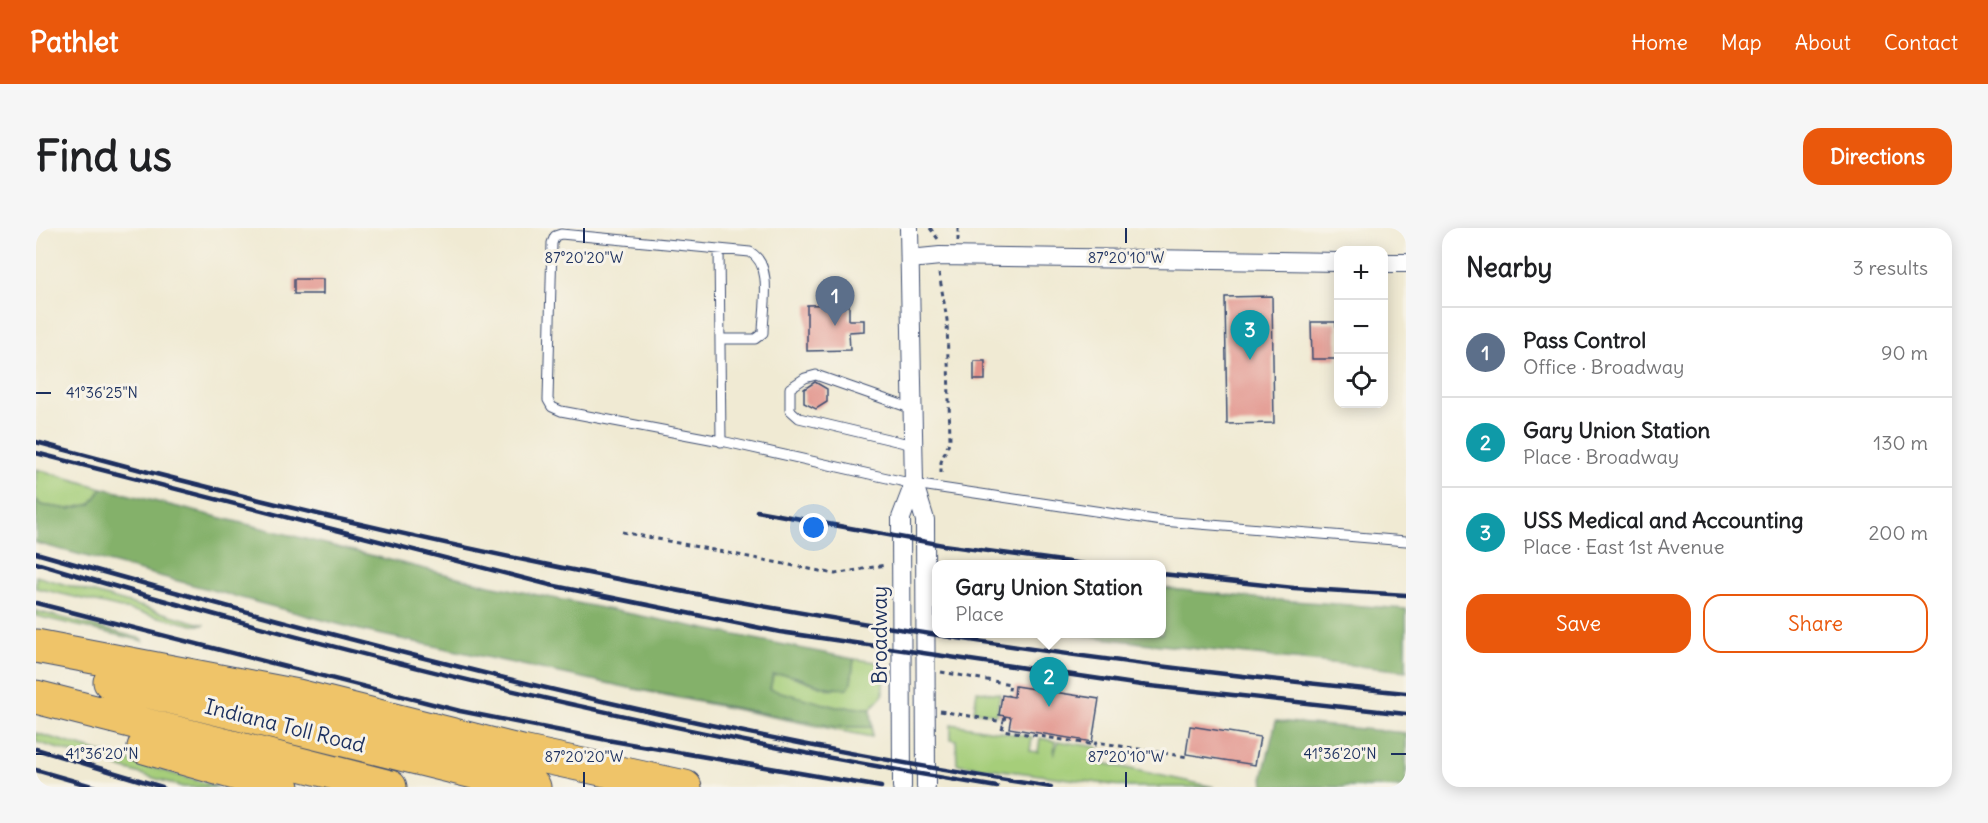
<!DOCTYPE html>
<html lang="en">
<head>
<meta charset="utf-8">
<style>
	body { margin:0; font-family:Delius,sans-serif; background:#f6f6f6; color:#202124 }
	.controls { position:absolute; right:18px; top:18px; display:grid; overflow:hidden; border-radius:12px; box-shadow:0 3px 15px #0003 }
	.controls button { width:54px; height:54px; display:grid; place-items:center; padding:0; border:0; border-bottom:2px solid #e0e0e0; background:#fff; color:#202124; font:30px sans-serif }
	.you { position:absolute; left:778px; top:300px; width:21px; height:21px; margin:-15px; border:4px solid #fff; border-radius:50%; background:#1a73e8; box-shadow:0 0 0 9px #1a73e833 }
	.badge { display:grid; place-items:center; width:39px; height:39px; border-radius:50%; background:#ea580c; color:#fff; font-size:20px; font-weight:700 }
	.pin { position:absolute; translate:-50% -50px; filter:drop-shadow(0 2px 3px #0008) }
	.pin::after { content:''; position:absolute; top:32px; width:21px; height:18px; background:inherit; clip-path:polygon(0 0,100% 0,50% 100%) }
	.popup { position:absolute; left:896px; top:332px; width:234px; height:78px; box-sizing:border-box; display:grid; place-content:center; border-radius:12px; background:#fff; filter:drop-shadow(0 2px 4px #0005); font-size:20px; white-space:nowrap; color:#757577 }
	.popup b { font-size:22px; color:#202124 }
	.popup::after { content:''; position:absolute; left:50%; top:100%; margin-left:-12px; border:12px solid transparent; border-top-color:#fff }
	.list { margin:0; padding:0; list-style:none }
	h2 { display:flex; justify-content:space-between; align-items:center; height:78px; margin:0; padding:0 24px; font-size:26px }
	h2 small { font-size:20px; font-weight:400; color:#757577 }
	.list li { display:grid; grid-template-columns:39px 1fr auto; gap:18px; align-items:center; box-sizing:border-box; height:90px; padding:0 24px; border-top:2px solid #e0e0e0 }
	.list b { display:block; font-size:22px; white-space:nowrap }
	.list p { margin:0; font-size:20px; white-space:nowrap; color:#757577 }
	.list em { font-size:20px; font-style:normal; color:#757577 }
	.actions { display:flex; gap:12px; padding:18px 24px }
	.actions a { flex:1; padding:14px 0; border:2px solid #ea580c; border-radius:18px; text-align:center; font-size:21px; color:#ea580c }
	.actions .main { background:#ea580c; color:#fff }
	.icon { flex:none; width:33px; height:33px; fill:none; stroke:currentColor; stroke-width:2; stroke-linecap:round; stroke-linejoin:round }
	.map { position:relative; flex:none; width:1370px; height:559px; overflow:hidden; border-radius:18px }
	header { display:flex; align-items:center; gap:36px; box-sizing:border-box; height:84px; padding:0 30px; background:#ea580c; color:#fff }
	header strong { font-size:28px }
	nav { display:flex; gap:33px; margin-inline-start:auto; font-size:21px }
	.intro { display:flex; align-items:center; justify-content:space-between; box-sizing:border-box; height:144px; padding:0 36px }
	h1 { margin:0; font-size:42px }
	.button { padding:15px 27px; border-radius:18px; background:#ea580c; color:#fff; font-size:21px; font-weight:700 }
	main { display:flex; gap:36px; padding:0 36px }
	aside { flex:1; background:#fff; border-radius:18px; box-shadow:0 3px 15px #0003 }
	.map>svg:first-child { display:block }
	.green { fill:#a6ce7a; stroke:#607e6c; stroke-width:1.5 }
	.forest { fill:#84b16a; stroke:#507064; stroke-width:1.5 }
	.building { fill:#e19088 }
	.lines { fill:none; stroke-linecap:round; stroke-linejoin:round }
	.service-casing { stroke:#3b4b70; stroke-width:11 }
	.minor-casing { stroke:#3b4b70; stroke-width:20 }
	.motorway-casing { stroke:#3b4b70; stroke-width:35 }
	.path { stroke:#3b4b70; stroke-width:3; stroke-dasharray:4.5 4.5; stroke-linecap:butt }
	.service { stroke:#fff; stroke-width:9 }
	.minor { stroke:#fff; stroke-width:18 }
	.motorway { stroke:#efc469; stroke-width:33 }
	.rail { stroke:#1b2f5e; stroke-width:4.5 }
	.ticks { fill:none; stroke:#1b2f5e; stroke-width:2 }
	.labels { text-anchor:middle; stroke-width:6; stroke-linejoin:round; paint-order:stroke }
	.street-label { font-size:21px; fill:#1b2f5e; stroke:#f7f3e8 }
	.ticks-label { font-size:15px; text-anchor:middle; fill:#1b2f5e; stroke:#f7f3e8; stroke-width:6; stroke-linejoin:round; paint-order:stroke }
</style>
</head>
<body>
<header>
<strong>Pathlet</strong>
<nav><a>Home</a><a>Map</a><a>About</a><a>Contact</a></nav>
</header>
<div class="intro"><h1>Find us</h1><a class="button">Directions</a></div>
<main>
<div class="map">
<svg width="1370" height="559" viewBox="0 0 1370 559">
	<rect width="100%" height="100%" fill="#f7f3e8"/>
	<filter id="ink" filterUnits="userSpaceOnUse"><feTurbulence type="fractalNoise" baseFrequency=".0167" numOctaves="2"/><feDisplacementMap in="SourceGraphic" scale="12" xChannelSelector="R" yChannelSelector="G"/><feConvolveMatrix kernelMatrix="1 2 1 2 8 2 1 2 1" color-interpolation-filters="sRGB"/></filter>
	<filter id="wash" filterUnits="userSpaceOnUse"><feTurbulence type="fractalNoise" baseFrequency=".008" numOctaves="4" result="noise"/><feDisplacementMap in="SourceGraphic" scale="24" xChannelSelector="R" yChannelSelector="G"/><feGaussianBlur stdDeviation="1.35" result="paint"/><feColorMatrix in="noise" values="0 0 0 0 0 0 0 0 0 0 0 0 0 0 0 0 0 1.4 0 .05"/><feComposite in="paint" operator="in"/></filter>
	<g filter="url(#wash)">
		<rect width="100%" height="100%" fill="#f0ead3"/>
		<path class="green" d="M 0,241 L 66,260 L 55,276 L 33,281 L 5,277 L 0,271 Z
			M 0,348 L 169,397 L 157,397 L 0,360 Z
			M 0,383 L 107,411 L 107,413 L 0,388 Z
			M 818,431 L 847,435 L 847,467 L 835,480 L 800,479 L 734,462 L 737,447 L 747,445 L 796,462 L 815,454 Z
			M 589,459 L 800,499 L 836,499 L 836,509 Z
			M 941,463 L 964,466 L 961,487 L 938,483 Z
			M 915,496 L 996,509 L 994,523 L 1002,524 L 1004,510 L 1019,513 L 1018,527 L 1022,513 L 1061,519 L 1066,528 L 1062,534 L 1178,559 L 1093,559 L 921,536 L 920,512 L 915,511 Z
			M 0,505 L 182,559 L 147,559 L 0,514 Z"/>
		<path class="forest" d="M 66,260 L 453,357 L 818,431 L 815,455 L 812,460 C 783,464 763,443 737,447 L 734,461 L 800,479 L 835,480 L 836,499 L 800,499 L 589,459 L 328,403 L 0,315 L 0,271 L 5,277 L 33,281 L 55,276 Z
			M 1126,360 L 1229,371 L 1370,381 L 1370,443 L 1106,415 L 1037,406 L 1126,406 Z
			M 1240,493 L 1370,505 L 1370,559 L 1228,559 L 1227,547 Z"/>
		<g id="blocks">
			<path class="building" d="M 258,51 L 287,51 L 287,66 L 258,66 Z
				M 1236,68 L 1238,195 L 1191,196 L 1189,69 Z
				M 813,76 L 813,92 L 828,92 L 828,103 L 813,104 L 814,122 L 771,123 L 771,77 Z
				M 1275,94 L 1300,94 L 1301,131 L 1276,131 Z
				M 938,133 L 949,133 L 949,152 L 938,152 Z
				M 779,154 L 791,161 L 791,174 L 780,181 L 768,175 L 768,161 Z
				M 979,458 L 1063,471 L 1056,514 L 973,500 L 975,489 L 963,487 L 966,467 L 978,469 Z
				M 1154,498 L 1224,509 L 1219,537 L 1150,526 Z"/>
		</g>
	</g>
	<g filter="url(#ink)">
		<use href="#blocks" fill-opacity="0" stroke="#3b4b70" stroke-width="1.5"/>
		<g class="lines">
			<g class="service-casing">
				<path id="service" d="M 683,21 L 685,214
					M 684,111 L 719,111 L 727,105 C 727,80 738,37 714,24 L 525,6 L 519,8 L 516,15 L 512,172 L 516,179 L 525,183 L 690,214 L 878,256 L 1126,293 L 1370,313
					M 877,181 L 780,147 L 769,150 L 754,160 L 754,182 L 763,190 L 877,217"/>
			</g>
			<g class="minor-casing">
				<path id="minor" d="M 873,0 L 878,256 L 889,292 L 890,559
					M 874,31 L 904,28 L 1302,34
					M 1348,35 L 1370,35
					M 866,559 L 865,290 L 878,256"/>
			</g>
			<g class="motorway-casing">
				<path id="motorway" d="M 0,418 L 262,468 L 486,524 L 649,559
					M 74,454 L 498,559
					M 0,469 L 354,559
					M 108,519 L 247,559"/>
			</g>
			<path class="path" d="M 894,0 L 902,11
				M 922,0 L 922,13
				M 903,45 L 911,92 L 914,212 L 905,234 L 905,249
				M 586,304 L 799,346 L 849,337
				M 905,444 L 974,456 L 972,468
				M 904,483 L 968,494
				M 969,488 L 966,502 L 1059,517 L 1060,514 L 1152,529 L 1152,527"/>
			<use href="#service" class="service"/>
			<use href="#minor" class="minor"/>
			<use href="#motorway" class="motorway"/>
			<path class="rail" d="M 0,214 C 448,337 908,422 1370,465
				M 0,225 L 514,357 L 744,404 L 1105,457 L 1370,486
				M 721,283 L 907,317 L 1048,336
				M 0,325 C 333,420 672,508 1015,559
				M 0,335 C 315,430 636,506 961,559
				M 1126,346 L 1258,360 L 1370,367
				M 0,375 L 424,483 L 571,512 L 845,559
				M 0,521 L 126,559
				M 0,542 L 59,559"/>
		</g>
	</g>
	<path class="ticks" d="M 548,0 L 548,15M 1090,0 L 1090,15M 0,165 L 15,165M 0,526 L 15,526M 1355,526 L 1370,526M 548,544 L 548,559M 1090,544 L 1090,559"/>
	<g class="labels">
		<g class="street-label">
			<text transform="translate(844 407) rotate(-90)" y="7">Broadway</text>
			<text transform="translate(249 498) rotate(14)" y="7">Indiana Toll Road</text>
		</g>
	</g>
	<g class="ticks-label">
		<text x="548" y="35">87°20'20"W</text>
		<text x="1090" y="35">87°20'10"W</text>
		<text x="66" y="170">41°36'25"N</text>
		<text x="66" y="531">41°36'20"N</text>
		<text x="1304" y="531">41°36'20"N</text>
		<text x="548" y="534">87°20'20"W</text>
		<text x="1090" y="534">87°20'10"W</text>
	</g>
</svg>
<div class="controls">
<button>+</button>
<button>−</button>
<button><svg class="icon" aria-label="locate" viewBox="0 0 24 24"><circle cx="12" cy="12" r="6"/><path d="M12 2v4M12 18v4M2 12h4M18 12h4"/></svg></button>
</div>
<div class="you"></div>
<div class="pin badge" style="left:799px;top:98px;background:#5c6f8a">1</div>
<div class="pin badge" style="left:1013px;top:479px;background:#0f9aa8">2</div>
<div class="popup"><b>Gary Union Station</b>Place</div>
<div class="pin badge" style="left:1214px;top:132px;background:#0f9aa8">3</div>
</div>
<aside>
<h2>Nearby<small>3 results</small></h2>
<ul class="list">
<li><span class="badge" style="background:#5c6f8a">1</span><div><b>Pass Control</b><p>Office · Broadway</p></div><em>90 m</em></li>
<li><span class="badge" style="background:#0f9aa8">2</span><div><b>Gary Union Station</b><p>Place · Broadway</p></div><em>130 m</em></li>
<li><span class="badge" style="background:#0f9aa8">3</span><div><b>USS Medical and Accounting</b><p>Place · East 1st Avenue</p></div><em>200 m</em></li>
</ul>
<div class="actions"><a class="main">Save</a><a>Share</a></div>
</aside>
</main>
</body>
</html>
